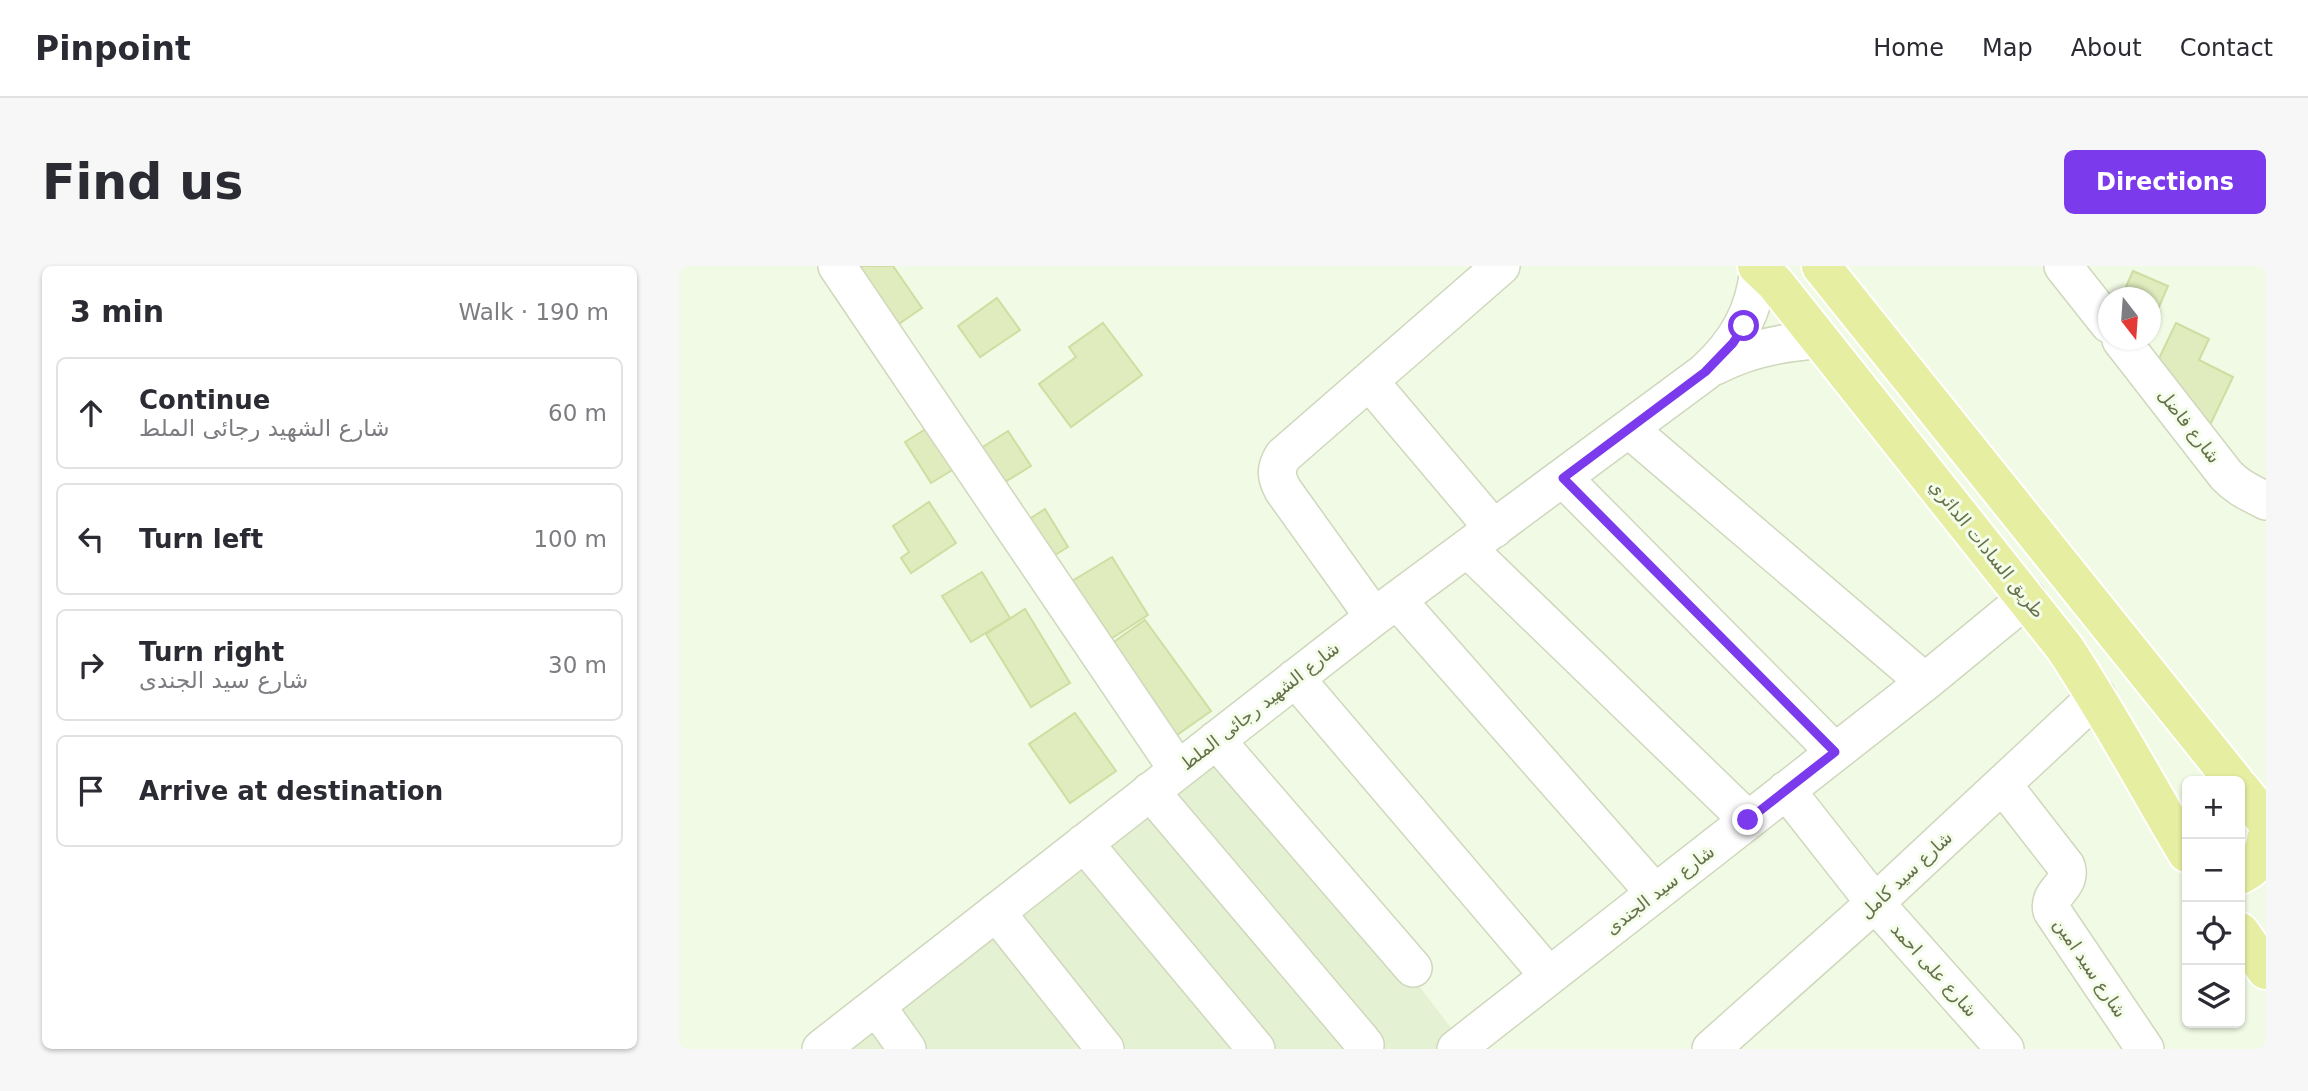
<!DOCTYPE html>
<html lang="en">
<head>
<meta charset="utf-8">
<style>
	body { margin:0; font-family:"DejaVu Sans","Noto Sans Arabic",sans-serif; background:#f7f7f7; color:#2b2b33 }
	.controls { position:absolute; right:21px; bottom:21px; display:grid; overflow:hidden; border-radius:10px; box-shadow:0 2px 5px #0004 }
	.controls button { width:63px; height:63px; display:grid; place-items:center; padding:0; border:0; border-bottom:2px solid #e1e1e2; background:#fff; color:#2b2b33; font:35px sans-serif }
	.compass { position:absolute; left:1419px; top:21px; width:63px; height:63px; border-radius:50%; background:#fff; box-shadow:0 2px 5px #0004; rotate:163deg }
	.stop { position:absolute; width:21px; height:21px; margin:-16px; border:5px solid #7c3aed; border-radius:50%; background:#fff }
	.stop.end { background:#7c3aed; border-color:#fff; box-shadow:0 2px 7px #0008 }
	.list { margin:0; padding:0; list-style:none }
	h2 { display:flex; justify-content:space-between; align-items:center; height:91px; margin:0; padding:0 28px; font-size:30px }
	h2 small { font-size:23px; font-weight:400; color:#7c7c81 }
	.list li { display:grid; grid-template-columns:46px 1fr auto; gap:21px; align-items:center; box-sizing:border-box; height:112px; margin:0 14px 14px; padding:0 14px; border:2px solid #e1e1e2; border-radius:10px }
	.list b { display:block; font-size:26px; white-space:nowrap }
	.list p { margin:0; font-size:23px; white-space:nowrap; color:#7c7c81 }
	.list em { font-size:23px; font-style:normal; color:#7c7c81 }
	.icon { flex:none; width:38px; height:38px; fill:none; stroke:currentColor; stroke-width:2; stroke-linecap:round; stroke-linejoin:round }
	.map { position:relative; flex:none; width:1587px; height:783px; overflow:hidden; border-radius:10px }
	header { display:flex; align-items:center; gap:42px; box-sizing:border-box; height:98px; padding:0 35px; background:#fff; border-bottom:2px solid #e1e1e2 }
	header strong { font-size:33px }
	nav { display:flex; gap:38px; margin-inline-start:auto; font-size:24px }
	.intro { display:flex; align-items:center; justify-content:space-between; box-sizing:border-box; height:168px; padding:0 42px }
	h1 { margin:0; font-size:49px }
	.button { padding:18px 32px; border-radius:10px; background:#7c3aed; color:#fff; font-size:24px; font-weight:700 }
	main { display:flex; gap:42px; padding:0 42px }
	aside { flex:1; background:#fff; border-radius:10px; box-shadow:0 2px 5px #0004 }
	.map>svg:first-child { display:block }
	.residential { fill:#e5f1d3 }
	.building { fill:#e1ecbe; stroke:#cfdda1; stroke-width:2 }
	.lines { fill:none; stroke-linecap:round; stroke-linejoin:round }
	.minor-casing { stroke:#cfd8bc; stroke-width:40 }
	.highway-casing { stroke:#fff; stroke-width:42 }
	.minor { stroke:#fff; stroke-width:37 }
	.highway { stroke:#e6eea1; stroke-width:38 }
	.route { stroke:#7c3aed; stroke-width:9 }
	.labels { text-anchor:middle; stroke-width:6; stroke-linejoin:round; paint-order:stroke }
	.street-label { font-size:18px; fill:#68704c; stroke:#f4fdea }
</style>
</head>
<body>
<header>
<strong>Pinpoint</strong>
<nav><a>Home</a><a>Map</a><a>About</a><a>Contact</a></nav>
</header>
<div class="intro"><h1>Find us</h1><a class="button">Directions</a></div>
<main>
<aside>
<h2>3 min<small>Walk · 190 m</small></h2>
<ul class="list">
<li><svg class="icon" aria-label="ahead" viewBox="0 0 24 24"><path d="M12 20V5M6 11l6-6 6 6"/></svg><div><b>Continue</b><p>شارع الشهيد رجائى الملط</p></div><em>60 m</em></li>
<li><svg class="icon" aria-label="left" viewBox="0 0 24 24"><path d="M17 20v-9H6M10 6l-5 5 5 5"/></svg><div><b>Turn left</b></div><em>100 m</em></li>
<li><svg class="icon" aria-label="right" viewBox="0 0 24 24"><path d="M7 20v-9h11M14 6l5 5-5 5"/></svg><div><b>Turn right</b><p>شارع سيد الجندى</p></div><em>30 m</em></li>
<li><svg class="icon" aria-label="arrive" viewBox="0 0 24 24"><path d="M6 21V4h12l-3 4 3 4H6"/></svg><div><b>Arrive at destination</b></div></li>
</ul>
</aside>
<div class="map">
<svg width="1587" height="783" viewBox="0 0 1587 783">
	<rect width="100%" height="100%" fill="#f0fae4"/>
	<path class="residential" d="M 537,479 L 728,704 L 788,783 L 149,783 Z"/>
	<path class="building" d="M 174,0 L 214,0 L 243,42 L 208,66 Z
		M 1454,5 L 1489,20 L 1472,59 L 1472,32 L 1442,32 Z
		M 318,32 L 341,64 L 301,91 L 279,60 Z
		M 424,57 L 463,109 L 392,161 L 360,118 L 397,91 L 390,81 Z
		M 1497,57 L 1530,73 L 1520,94 L 1554,111 L 1532,157 L 1502,143 L 1473,107 Z
		M 258,156 L 285,197 L 252,217 L 226,176 Z
		M 329,165 L 352,200 L 313,224 L 291,189 Z
		M 250,236 L 277,277 L 232,307 L 222,292 L 230,286 L 214,260 Z
		M 366,243 L 389,281 L 350,305 L 327,268 Z
		M 433,291 L 469,349 L 430,374 L 393,315 Z
		M 303,306 L 331,352 L 292,376 L 263,330 Z
		M 346,343 L 391,417 L 352,441 L 307,368 Z
		M 466,354 L 532,445 L 495,471 L 429,380 Z
		M 396,447 L 437,505 L 391,537 L 350,478 Z"/>
	<g class="lines">
		<g class="minor-casing">
			<path id="minor" d="M 158,0 L 499,504
				M 1384,0 L 1430,58
				M 1442,74 L 1547,209 C 1559,222 1572,227 1587,235
				M 1036,100 C 1069,83 1103,76 1139,74
				M 690,115 L 815,263
				M 950,163 L 1246,416
				M 884,212 L 1156,486
				M 789,283 L 1069,554
				M 718,334 L 976,627
				M 695,351 L 604,224 C 597,211 596,203 604,190 L 822,0
				M 616,412 L 870,710
				M 537,474 L 734,702
				M 1324,519 L 1387,600 C 1394,621 1368,625 1373,645 L 1466,783
				M 1107,524 L 1196,637 L 1326,783
				M 471,525 L 682,774 L 686,779 L 685,783
				M 405,577 L 577,783
				M 317,646 L 426,783
				M 198,741 L 228,783
				M 142,783 L 695,351 L 1026,106 C 1058,77 1076,45 1080,2
				M 777,783 L 1246,416 L 1348,332
				M 1032,783 L 1196,637 L 1418,430"/>
		</g>
		<g class="highway-casing">
			<path id="highway" d="M 1078,0 L 1096,17 L 1385,381 C 1429,447 1467,518 1508,587
				M 1142,0 L 1555,515
				M 1561,522 L 1587,555
				M 1561,609 C 1576,602 1585,590 1587,573
				M 1561,666 L 1587,704"/>
		</g>
		<use href="#minor" class="minor"/>
		<use href="#highway" class="highway"/>
	</g>
	<g class="lines">
		<path class="route" d="M 1065,60 L 1054,77 L 1026,106 L 884,212 L 1156,486 L 1069,554"/>
	</g>
	<g class="labels">
		<g class="street-label">
			<text transform="translate(1510 160) rotate(52)" y="6">شارع فاضل</text>
			<text transform="translate(1308 283) rotate(51)" y="6">طريق السادات الدائري</text>
			<text transform="translate(581 440) rotate(-38)" y="6">شارع الشهيد رجائى الملط</text>
			<text transform="translate(1227 609) rotate(-43)" y="6">شارع سيد كامل</text>
			<text transform="translate(981 624) rotate(-38)" y="6">شارع سيد الجندى</text>
			<text transform="translate(1411 702) rotate(56)" y="6">شارع سيد امين</text>
			<text transform="translate(1255 704) rotate(48)" y="6">شارع على احمد</text>
		</g>
	</g>
</svg>
<div class="controls">
<button>+</button>
<button>−</button>
<button><svg class="icon" aria-label="locate" viewBox="0 0 24 24"><circle cx="12" cy="12" r="6"/><path d="M12 2v4M12 18v4M2 12h4M18 12h4"/></svg></button>
<button><svg class="icon" aria-label="layers" viewBox="0 0 24 24"><path d="M12 4l9 5-9 5-9-5zM3 14l9 5 9-5"/></svg></button>
</div>
<svg class="compass" viewBox="-18 -18 36 36"><path d="M0-13l5 13h-10z" fill="#e53935"/><path d="M0 13l5-13h-10z" fill="#7c7c81"/></svg>
<div class="stop" style="left:1065px;top:60px"></div>
<div class="stop end" style="left:1069px;top:554px"></div>
</div>
</main>
</body>
</html>
